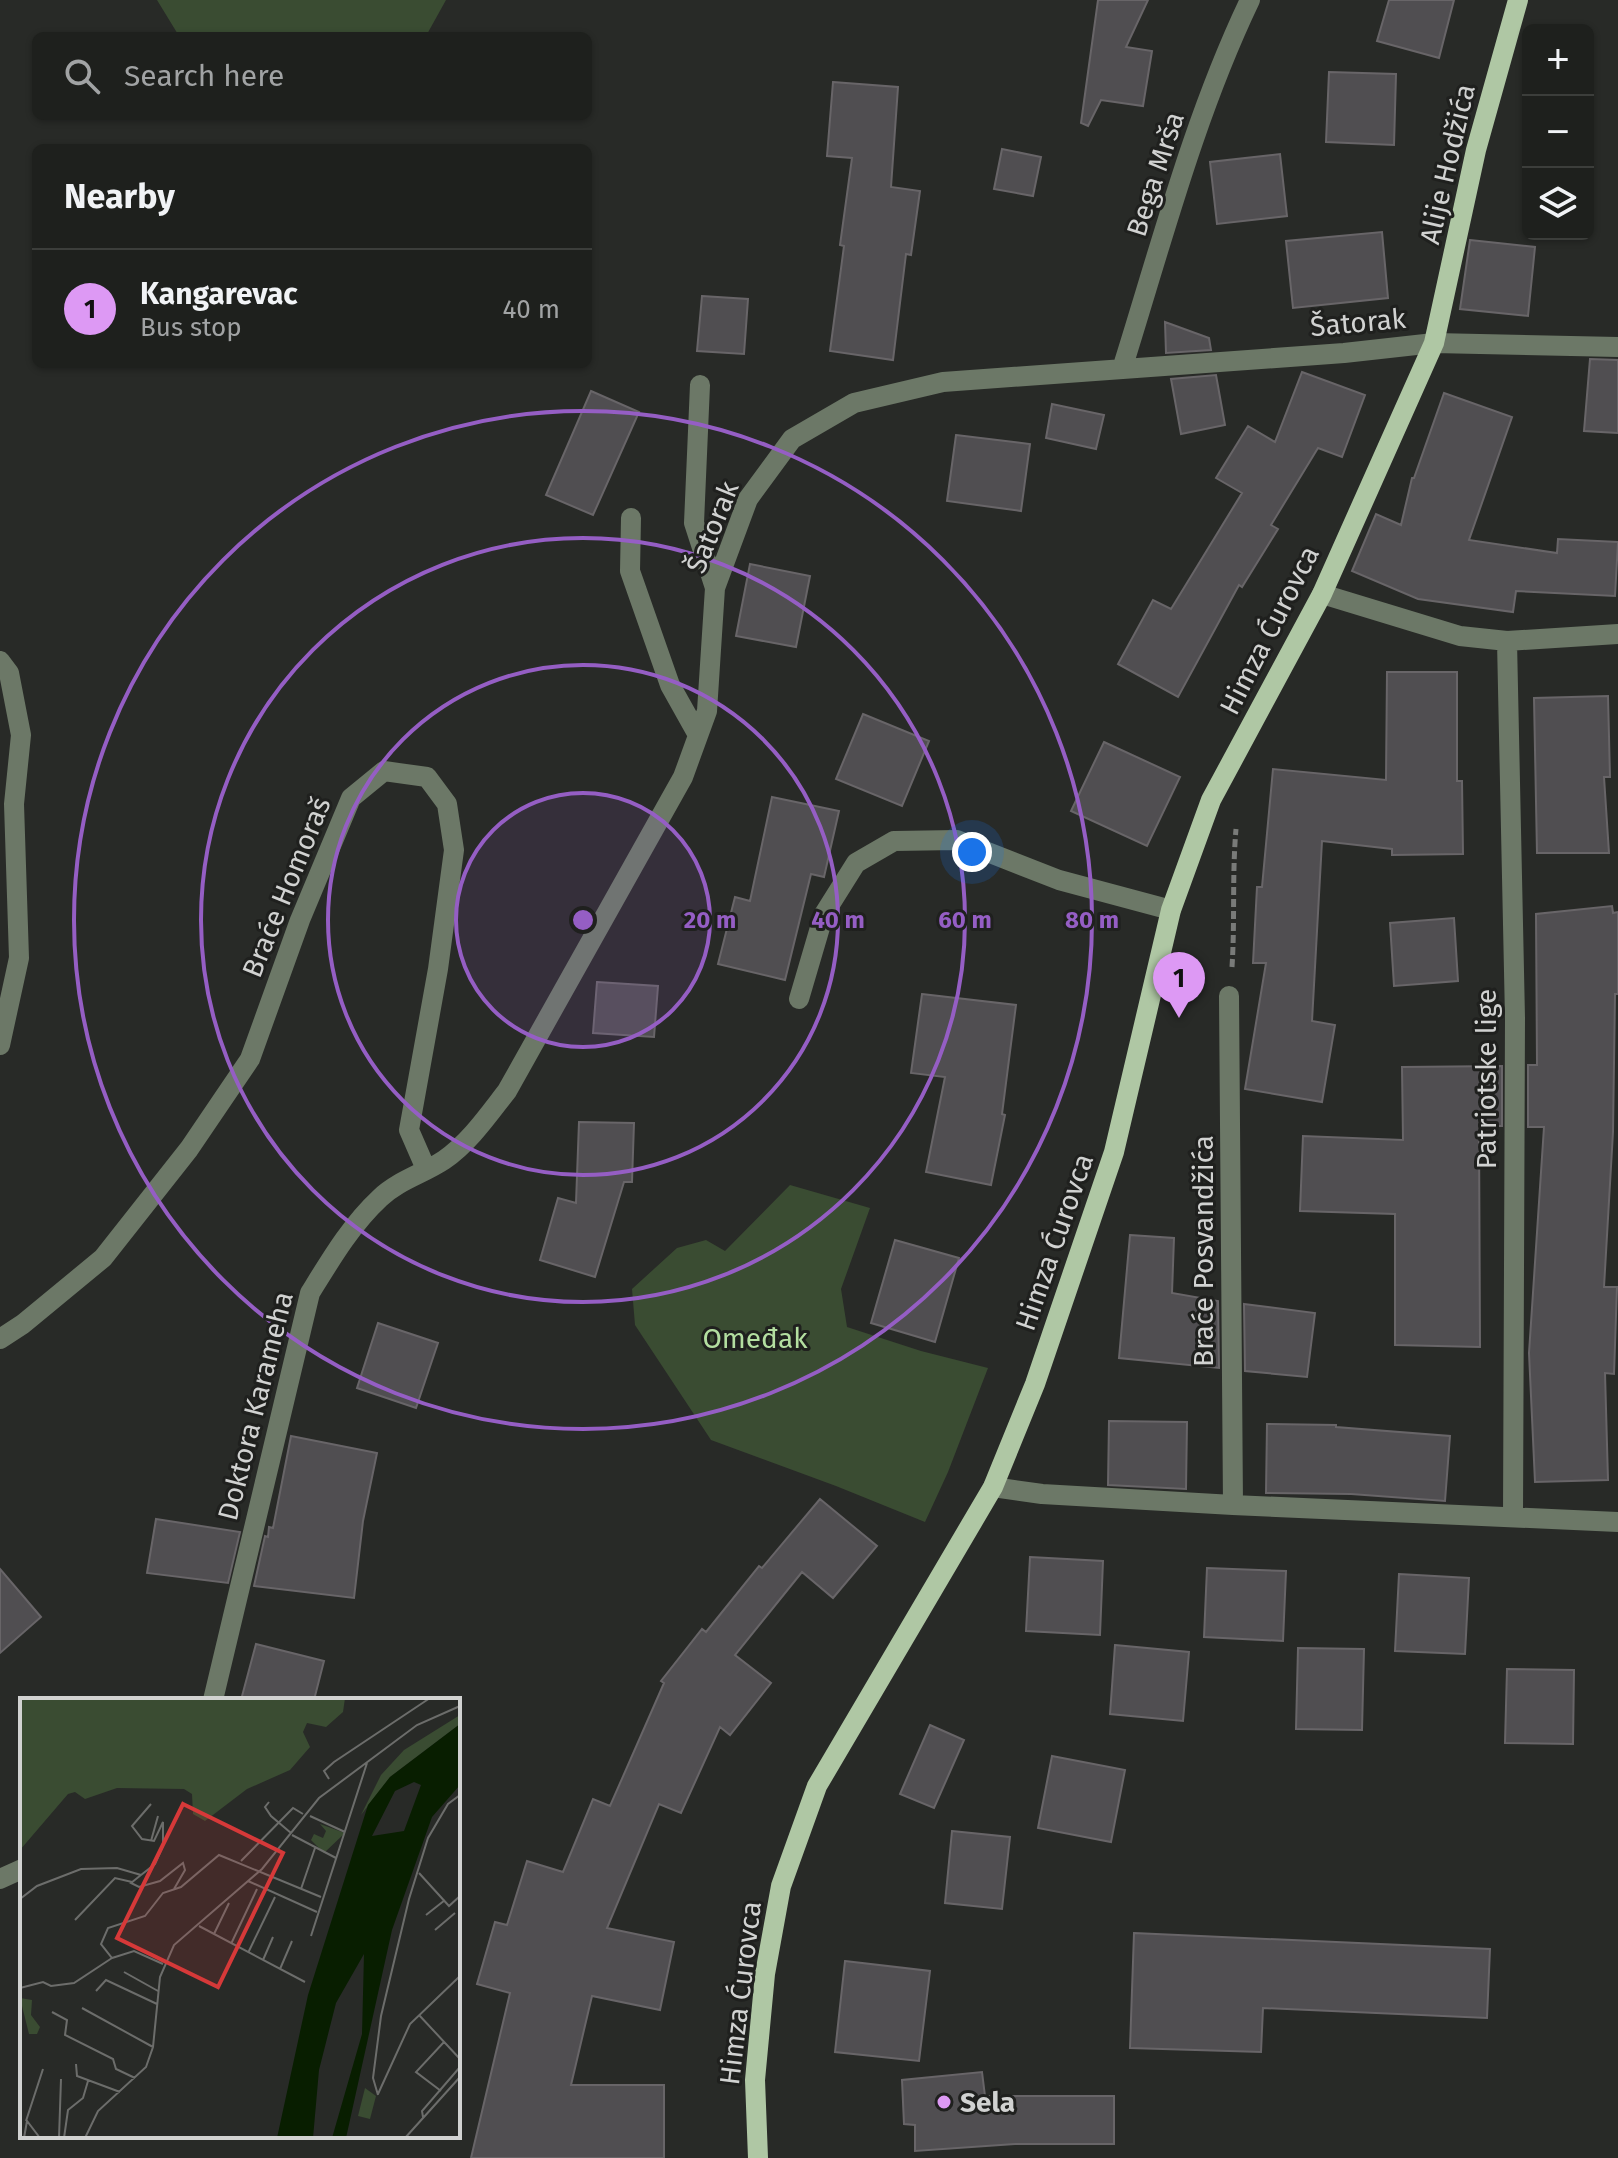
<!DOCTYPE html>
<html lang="en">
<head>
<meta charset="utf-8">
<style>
	body { margin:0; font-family:"Fira Sans",sans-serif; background:#2b2d2a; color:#f1f3f6 }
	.controls { position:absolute; right:24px; top:24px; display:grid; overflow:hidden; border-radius:12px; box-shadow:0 2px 6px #0004 }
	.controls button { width:72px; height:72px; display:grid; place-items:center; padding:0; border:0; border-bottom:2px solid #3c3e3b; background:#1e201d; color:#f1f3f6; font:40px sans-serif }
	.you { position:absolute; left:972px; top:852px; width:28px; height:28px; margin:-20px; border:6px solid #fff; border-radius:50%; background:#1a73e8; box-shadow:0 0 0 12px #1a73e833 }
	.badge { display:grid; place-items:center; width:52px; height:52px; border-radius:50%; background:#dd99f4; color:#111; font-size:26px; font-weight:700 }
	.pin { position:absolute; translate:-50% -66px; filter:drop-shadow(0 2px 4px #0008) }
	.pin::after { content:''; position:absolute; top:42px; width:28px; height:24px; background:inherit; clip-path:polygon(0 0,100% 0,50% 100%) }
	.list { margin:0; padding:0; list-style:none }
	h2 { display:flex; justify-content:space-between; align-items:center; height:104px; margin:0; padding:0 32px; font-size:34px }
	h2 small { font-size:26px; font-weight:400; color:#a1a3a4 }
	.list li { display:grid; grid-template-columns:52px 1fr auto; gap:24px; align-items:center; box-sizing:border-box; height:120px; padding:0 32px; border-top:2px solid #3c3e3b }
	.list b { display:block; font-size:30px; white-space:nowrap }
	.list p { margin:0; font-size:26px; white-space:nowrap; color:#a1a3a4 }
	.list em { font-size:26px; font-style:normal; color:#a1a3a4 }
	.icon { flex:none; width:44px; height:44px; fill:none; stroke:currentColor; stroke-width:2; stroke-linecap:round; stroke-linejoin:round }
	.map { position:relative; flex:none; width:1618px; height:2158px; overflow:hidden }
	.search { position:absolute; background:#1e201d; box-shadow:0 2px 6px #0004; left:32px; top:32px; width:560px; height:88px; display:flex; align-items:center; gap:20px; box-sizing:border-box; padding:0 28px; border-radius:12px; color:#a1a3a4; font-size:30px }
	.panel { position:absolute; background:#1e201d; box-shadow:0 2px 6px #0004; left:32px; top:144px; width:560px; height:224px; border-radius:12px }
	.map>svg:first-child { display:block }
	.green { fill:#3a4c32 }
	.building { fill:#504e51; stroke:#686568; stroke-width:2 }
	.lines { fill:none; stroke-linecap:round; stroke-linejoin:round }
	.path { stroke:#797b79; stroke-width:5; stroke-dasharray:8 4; stroke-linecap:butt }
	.minor { stroke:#6c7867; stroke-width:20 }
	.major { stroke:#afc7a4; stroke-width:20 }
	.ring { fill:none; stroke:#955ec4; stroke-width:4 }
	.poi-dot { fill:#dd99f4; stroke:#1f201e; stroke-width:3 }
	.labels { text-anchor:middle; stroke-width:6; stroke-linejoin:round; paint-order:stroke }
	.street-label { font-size:28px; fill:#d1d2d1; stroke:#1f201e }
	.park-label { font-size:28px; fill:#b3dea0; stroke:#1f201e }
	.poi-label { font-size:28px; font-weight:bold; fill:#d1d2d1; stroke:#1f201e; text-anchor:start }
	.inset-road { fill:none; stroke:#6c6d6b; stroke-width:2 }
	.view { fill:#d63939; fill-opacity:0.15; stroke:#d63939; stroke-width:4 }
	.inset-edge { fill:none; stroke:#d1d2d1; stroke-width:4 }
	.centre { fill:#955ec4; stroke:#1f201e; stroke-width:4 }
	.ring-label { font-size:24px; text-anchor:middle; font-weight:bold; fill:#955ec4; stroke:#1f201e; stroke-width:6; stroke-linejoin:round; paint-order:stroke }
</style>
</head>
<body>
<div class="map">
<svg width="1618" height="2158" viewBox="0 0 1618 2158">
	<rect width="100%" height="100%" fill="#282a27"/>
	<path class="green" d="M 157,0 L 446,0 L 426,36 L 179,36 Z
		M 790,1185 L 870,1208 L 841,1289 L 847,1327 L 921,1351 L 988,1368 L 948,1472 L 925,1522 L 836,1486 L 711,1440 L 635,1325 L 632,1289 L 677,1248 L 706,1240 L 725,1251 Z"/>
	<path class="building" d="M 1098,0 L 1148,0 L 1126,47 L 1152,51 L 1143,106 L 1101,100 L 1088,126 L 1081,123 Z
		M 1389,0 L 1454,0 L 1439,58 L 1377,41 Z
		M 1329,72 L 1396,74 L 1394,145 L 1326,142 Z
		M 833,82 L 898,87 L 891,187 L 920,191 L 911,255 L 906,254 L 893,360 L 830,351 L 844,246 L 840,245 L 852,158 L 827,156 Z
		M 1002,149 L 1041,157 L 1033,196 L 994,189 Z
		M 1280,154 L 1287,216 L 1217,224 L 1210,162 Z
		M 1382,232 L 1388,298 L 1293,308 L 1286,241 Z
		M 1470,240 L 1535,247 L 1528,316 L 1460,309 Z
		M 702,296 L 748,299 L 744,354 L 697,351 Z
		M 1165,322 L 1209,338 L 1211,350 L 1166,353 Z
		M 1590,359 L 1618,360 L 1618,433 L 1584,431 Z
		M 1302,372 L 1365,395 L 1342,457 L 1318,448 L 1271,525 L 1278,529 L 1242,587 L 1239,585 L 1178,697 L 1118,664 L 1153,600 L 1171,609 L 1242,493 L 1216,478 L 1248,426 L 1275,442 Z
		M 1216,375 L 1225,425 L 1181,434 L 1171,379 Z
		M 591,391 L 639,412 L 593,515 L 546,495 Z
		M 1444,393 L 1512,417 L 1469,540 L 1557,553 L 1558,539 L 1618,542 L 1615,596 L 1516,591 L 1513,612 L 1418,599 L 1352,571 L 1376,514 L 1401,525 L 1412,478 L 1414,478 Z
		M 1052,404 L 1104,415 L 1096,449 L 1046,438 Z
		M 956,435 L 1030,444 L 1021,511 L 947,501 Z
		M 750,564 L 810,576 L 796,647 L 736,636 Z
		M 1387,672 L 1457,672 L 1457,781 L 1462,781 L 1463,854 L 1392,855 L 1392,849 L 1322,841 L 1312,1021 L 1335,1025 L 1322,1102 L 1245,1089 L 1266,963 L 1253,963 L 1257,887 L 1262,887 L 1273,769 L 1386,780 Z
		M 1608,696 L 1610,777 L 1604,777 L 1609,853 L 1537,853 L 1534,698 Z
		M 863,714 L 929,741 L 902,806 L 836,779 Z
		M 1104,742 L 1180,777 L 1147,846 L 1071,811 Z
		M 772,797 L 839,811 L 824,877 L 811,874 L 785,980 L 718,964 L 735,897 L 750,901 Z
		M 1612,906 L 1613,913 L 1618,912 L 1618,994 L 1615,994 L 1613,1132 L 1604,1287 L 1617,1287 L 1614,1374 L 1605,1373 L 1608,1480 L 1535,1482 L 1529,1353 L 1544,1127 L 1528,1127 L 1528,1065 L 1537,1065 L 1536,914 Z
		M 1454,918 L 1458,981 L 1394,986 L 1390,923 Z
		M 597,982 L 658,986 L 654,1037 L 593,1033 Z
		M 922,994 L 1016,1005 L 1002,1114 L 1005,1115 L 991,1185 L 926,1172 L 945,1077 L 911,1073 Z
		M 1502,1066 L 1502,1126 L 1479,1126 L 1480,1347 L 1395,1345 L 1395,1214 L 1300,1211 L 1303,1136 L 1403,1140 L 1402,1067 Z
		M 579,1122 L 634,1123 L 632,1182 L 624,1182 L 595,1277 L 540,1260 L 558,1198 L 576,1203 Z
		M 1130,1235 L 1174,1238 L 1172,1293 L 1218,1301 L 1219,1368 L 1119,1358 Z
		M 895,1240 L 959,1258 L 935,1342 L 871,1323 Z
		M 1244,1304 L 1315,1313 L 1307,1377 L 1245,1371 Z
		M 378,1323 L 438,1343 L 416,1408 L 357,1388 Z
		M 1109,1421 L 1187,1422 L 1186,1489 L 1108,1485 Z
		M 1267,1424 L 1336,1425 L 1336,1427 L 1450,1436 L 1445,1501 L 1351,1494 L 1266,1493 Z
		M 291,1436 L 377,1453 L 363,1521 L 354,1598 L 254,1586 L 265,1536 L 268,1537 L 269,1527 L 273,1528 Z
		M 820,1499 L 877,1546 L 833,1598 L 802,1572 L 735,1655 L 771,1683 L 730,1735 L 720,1727 L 681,1813 L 659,1804 L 607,1928 L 674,1942 L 660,2010 L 592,1996 L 571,2085 L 664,2085 L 664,2158 L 471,2158 L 510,1993 L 477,1984 L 495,1922 L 507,1925 L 527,1861 L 563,1872 L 593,1799 L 610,1806 L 664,1683 L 661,1681 L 702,1629 L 706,1632 L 759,1566 L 762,1568 Z
		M 156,1519 L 240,1532 L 228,1583 L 147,1573 Z
		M 1030,1557 L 1103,1561 L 1100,1635 L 1026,1631 Z
		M 1207,1568 L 1286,1571 L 1283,1641 L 1204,1637 Z
		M 0,1569 L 41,1617 L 0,1653 Z
		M 1399,1574 L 1469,1578 L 1465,1654 L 1395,1651 Z
		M 256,1644 L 324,1661 L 314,1700 L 241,1700 Z
		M 1115,1645 L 1189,1652 L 1183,1721 L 1110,1714 Z
		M 1298,1648 L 1364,1649 L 1362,1730 L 1296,1729 Z
		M 1507,1669 L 1574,1670 L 1573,1744 L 1505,1743 Z
		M 930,1725 L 964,1740 L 934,1808 L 900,1794 Z
		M 1052,1756 L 1125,1770 L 1111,1842 L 1038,1828 Z
		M 952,1831 L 1010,1837 L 1002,1909 L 945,1903 Z
		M 1134,1933 L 1490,1949 L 1487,2018 L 1263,2008 L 1261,2052 L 1130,2048 Z
		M 845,1961 L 930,1971 L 919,2061 L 835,2052 Z
		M 982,2072 L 985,2096 L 1114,2096 L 1114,2144 L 1015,2144 L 915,2151 L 915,2125 L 904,2124 L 902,2080 Z"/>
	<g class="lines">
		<path class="path" d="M 1232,967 C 1235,921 1232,875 1236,829"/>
		<path class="minor" d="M 1122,369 C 1161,245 1194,117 1250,0
			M 700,385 L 694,523 L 715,588
			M 631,518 L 630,571 L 670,685 L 698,735
			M 1322,594 L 1460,636 L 1507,641 L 1618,634
			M 1507,641 L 1515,1018 L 1513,1517
			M 0,661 L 9,673 L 21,735 L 14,804 L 19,958 L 0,1045
			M 1229,996 L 1233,1505
			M 799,999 L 824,914 L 856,863 L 894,841 L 957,840 L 1059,880 L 1171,910
			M 0,1339 L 23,1324 L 103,1258 L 189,1149 L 250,1059 L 300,920 L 351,798 L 384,771 L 427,777 L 447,804 L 454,850 L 438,969 L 409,1130 L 426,1169
			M 993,1487 L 1042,1494 L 1233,1505 L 1618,1522
			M 213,1700 L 310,1293 C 331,1259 351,1225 380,1198 C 399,1180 423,1174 444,1160 C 469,1143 489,1114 507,1091 L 683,777 L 707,711 L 715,588 L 748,499 L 792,439 L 854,403 L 943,382 L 1344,353 L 1434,343 L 1618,347
			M 0,1879 L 22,1869"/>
		<path class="major" d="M 758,2158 L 755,2080 L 765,1974 L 781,1886 L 817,1786 L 993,1487 L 1035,1384 L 1114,1152 L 1171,910 L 1211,800 L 1322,594 L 1434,343 L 1476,150 L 1518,0"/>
	</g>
	<circle cx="583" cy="920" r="127" fill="#955ec4" fill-opacity=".12"/>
	<g class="ring">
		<circle cx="583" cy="920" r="127"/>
		<circle cx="583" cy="920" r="255"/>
		<circle cx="583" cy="920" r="382"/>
		<circle cx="583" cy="920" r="509"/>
	</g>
	<circle class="poi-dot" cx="944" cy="2102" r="8"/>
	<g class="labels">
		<g class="street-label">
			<text transform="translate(1447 164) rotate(-77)" y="10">Alije Hodžića</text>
			<text transform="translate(1155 174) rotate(-72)" y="10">Bega Mrša</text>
			<text transform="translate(1358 322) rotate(-5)" y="10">Šatorak</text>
			<text transform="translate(712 527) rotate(-68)" y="10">Šatorak</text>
			<text transform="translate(1269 630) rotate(-63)" y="10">Himza Ćurovca</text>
			<text transform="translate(286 887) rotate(-68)" y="10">Braće Homoraš</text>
			<text transform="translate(1486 1079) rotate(-90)" y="10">Patriotske lige</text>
			<text transform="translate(1054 1242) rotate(-71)" y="10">Himza Ćurovca</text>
			<text transform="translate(1203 1251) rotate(-90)" y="10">Braće Posvandžića</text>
			<text transform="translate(255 1406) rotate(-76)" y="10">Doktora Karameha</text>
			<text transform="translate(740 1993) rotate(-83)" y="10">Himza Ćurovca</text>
		</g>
		<g class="park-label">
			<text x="755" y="1348">Omeđak</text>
		</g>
		<g class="poi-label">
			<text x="960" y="2112">Sela</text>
		</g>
	</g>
	<g transform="translate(20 1698)">
		<rect width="440" height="440" fill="#282a27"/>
		<path d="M 0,0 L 325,0 L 323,14 L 306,29 L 287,25 L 283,34 L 290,49 L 270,72 L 227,91 L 185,123 L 173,116 L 172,96 L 164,91 L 97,90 L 65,101 L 55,94 L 48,96 L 0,152 ZM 440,17 L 440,26 L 370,79 L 341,117 L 361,77 L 384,52 ZM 300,126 L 325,135 L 304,155 L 291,142 L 294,136 L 303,140 L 306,133 ZM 0,300 L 12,302 L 11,317 L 20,329 L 17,336 L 9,336 ZM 345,390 L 356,398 L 350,421 L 338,418 Z" fill="#3a4c32"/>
		<path d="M 440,26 L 440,87 L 412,119 L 372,232 L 326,440 L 312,440 L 342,336 L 344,256 L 316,305 L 299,372 L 293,440 L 257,440 L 288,297 L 348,107 L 370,79 ZM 394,84 L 401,87 L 384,133 L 352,138 L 375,93 Z" fill="#081e00" fill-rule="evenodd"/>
		<path class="inset-road" d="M 309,81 L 304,73 L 314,64 L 410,0M 249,104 L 245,109 L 251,118 L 271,135M 290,118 L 325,134M 272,137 L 316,160M 131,143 L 138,118M 221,163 L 273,110 L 283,116M 399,175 L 429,208 L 440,198M 121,177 L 135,166 L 143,148 L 143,124 L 134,143 L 122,141 L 112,128 L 131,106M 228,183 L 297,214M 281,191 L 295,150M 0,201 L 17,188 L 61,171 L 97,170 L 121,177 L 111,185 L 119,189 L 140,183 L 163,165 L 165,172 L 154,191M 406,217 L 425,202M 55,222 L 95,180 L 112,184M 179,228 L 285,284M 415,232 L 435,215M 194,236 L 209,205M 291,238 L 347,65M 211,246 L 237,191M 228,255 L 255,199M 243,262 L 253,239M 143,266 L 114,253 L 92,260 L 81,246 L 88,230 L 125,218 L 143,195 L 161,189 L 199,157 L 301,199M 260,271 L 272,243M 104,274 L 138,293M 0,290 L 23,284 L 31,288 L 54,285 L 92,260M 76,293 L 86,282 L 137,306M 62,310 L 133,349M 32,314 L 47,322 L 45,337 L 93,361 L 96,371 L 115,380M 399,317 L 440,361M 56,366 L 57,378 L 100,394M 421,393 L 396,374 L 424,344M 358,396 L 390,326 L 440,278M 358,397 L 353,380 L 361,318 L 389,201 L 408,140 L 428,106 L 440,97M 403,419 L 402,413 L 440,369M 6,423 L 23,371M 4,440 L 7,423 L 20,440M 39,440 L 41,381M 44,440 L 48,412 L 63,400 L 68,383M 65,440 L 78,413 L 126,369 L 133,349 L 140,279 L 154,247 L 242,171 L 299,100 L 397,27 L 440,8M 385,440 L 440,379"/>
		<path class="view" d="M 163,106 L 263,155 L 198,289 L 97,240 Z"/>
		<rect width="440" height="440" class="inset-edge"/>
	</g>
	<circle cx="583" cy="920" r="12" class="centre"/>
	<g class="ring-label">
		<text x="710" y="928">20 m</text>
		<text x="838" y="928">40 m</text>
		<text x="965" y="928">60 m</text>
		<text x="1092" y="928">80 m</text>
	</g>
</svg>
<div class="controls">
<button>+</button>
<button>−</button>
<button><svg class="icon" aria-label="layers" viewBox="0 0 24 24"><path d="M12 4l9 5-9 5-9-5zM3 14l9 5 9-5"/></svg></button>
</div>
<div class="you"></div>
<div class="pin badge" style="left:1179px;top:1018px">1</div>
<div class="search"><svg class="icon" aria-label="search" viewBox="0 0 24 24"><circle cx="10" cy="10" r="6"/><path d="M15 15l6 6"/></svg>Search here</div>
<section class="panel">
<h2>Nearby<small></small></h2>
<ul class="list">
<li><span class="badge">1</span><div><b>Kangarevac</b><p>Bus stop</p></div><em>40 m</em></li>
</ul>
</section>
</div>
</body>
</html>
